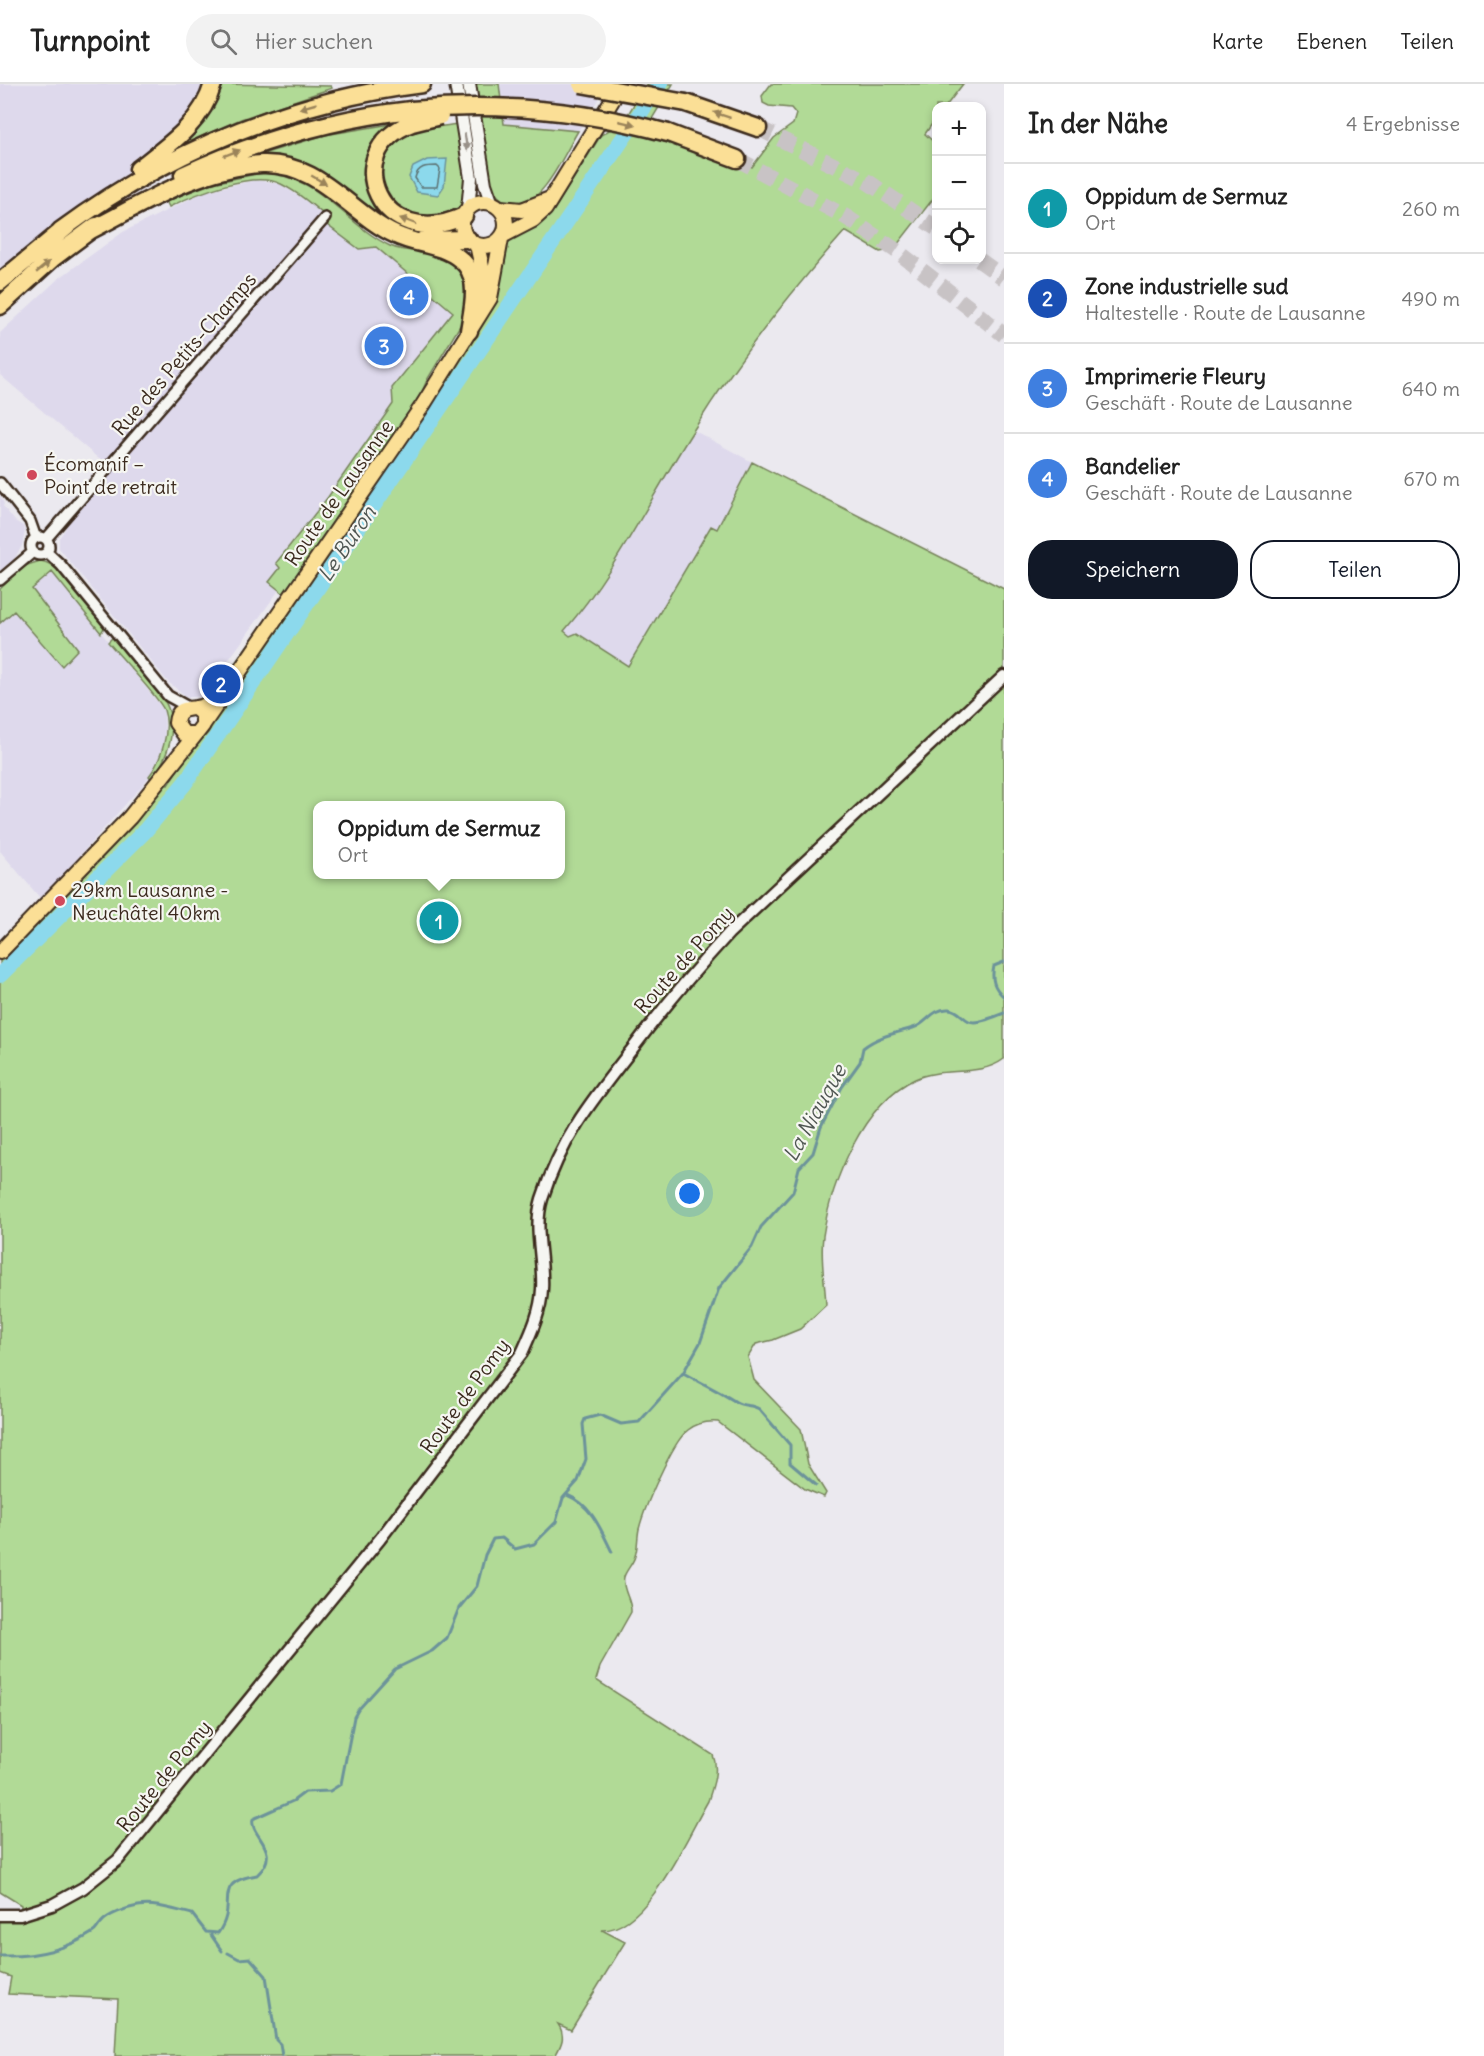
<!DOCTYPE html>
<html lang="de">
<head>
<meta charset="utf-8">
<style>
	body { margin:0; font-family:Delius,sans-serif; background:#f2f2f2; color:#222 }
	.controls { position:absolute; right:18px; top:18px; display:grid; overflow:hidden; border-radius:12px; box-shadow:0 3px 9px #0003 }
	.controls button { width:54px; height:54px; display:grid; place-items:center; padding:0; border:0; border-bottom:2px solid #e0e0e0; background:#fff; color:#222; font:30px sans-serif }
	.you { position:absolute; left:690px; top:1110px; width:21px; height:21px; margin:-15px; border:4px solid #fff; border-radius:50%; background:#1a73e8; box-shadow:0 0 0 9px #1a73e833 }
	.badge { display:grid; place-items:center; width:39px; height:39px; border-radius:50%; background:#111827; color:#fff; font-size:20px; font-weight:700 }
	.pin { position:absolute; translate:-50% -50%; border:3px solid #fff; box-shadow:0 2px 6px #0006 }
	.popup { position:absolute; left:313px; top:717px; width:252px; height:78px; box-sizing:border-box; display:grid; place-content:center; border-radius:12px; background:#fff; filter:drop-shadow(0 2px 4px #0005); font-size:20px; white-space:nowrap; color:#767676 }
	.popup b { font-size:22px; color:#222 }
	.popup::after { content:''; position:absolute; left:50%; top:100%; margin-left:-12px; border:12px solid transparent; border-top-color:#fff }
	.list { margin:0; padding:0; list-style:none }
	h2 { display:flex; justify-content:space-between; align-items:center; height:78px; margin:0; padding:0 24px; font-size:26px }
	h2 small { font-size:20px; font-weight:400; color:#767676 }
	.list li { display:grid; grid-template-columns:39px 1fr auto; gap:18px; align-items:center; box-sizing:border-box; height:90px; padding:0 24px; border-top:2px solid #e0e0e0 }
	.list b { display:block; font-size:22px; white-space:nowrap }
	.list p { margin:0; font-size:20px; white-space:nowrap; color:#767676 }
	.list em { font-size:20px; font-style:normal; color:#767676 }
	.actions { display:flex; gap:12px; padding:18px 24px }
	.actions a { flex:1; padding:14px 0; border:2px solid #111827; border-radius:24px; text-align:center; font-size:21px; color:#111827 }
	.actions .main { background:#111827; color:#fff }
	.icon { flex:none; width:33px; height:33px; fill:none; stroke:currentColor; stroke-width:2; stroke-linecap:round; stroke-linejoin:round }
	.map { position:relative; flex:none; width:1004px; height:1972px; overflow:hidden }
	header { display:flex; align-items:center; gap:36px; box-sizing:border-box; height:84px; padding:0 30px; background:#fff; border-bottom:2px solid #e0e0e0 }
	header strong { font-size:28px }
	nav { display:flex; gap:33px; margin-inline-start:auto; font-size:21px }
	.search { width:420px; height:54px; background:#f2f2f2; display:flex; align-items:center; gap:15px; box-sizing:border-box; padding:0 21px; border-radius:33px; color:#767676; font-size:22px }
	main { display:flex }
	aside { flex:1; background:#fff }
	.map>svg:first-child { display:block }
	.built { fill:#ded9ec }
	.green { fill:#b1da96; stroke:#76825a; stroke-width:1.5; fill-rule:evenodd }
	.water { fill:#8cd9ec; stroke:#6c939a; stroke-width:1.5 }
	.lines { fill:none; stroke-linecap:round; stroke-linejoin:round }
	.shore { stroke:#5b7070; stroke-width:1.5 }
	.stream { stroke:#6c939a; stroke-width:3 }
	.river { stroke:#8cd9ec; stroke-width:16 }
	.motorway-tunnel { stroke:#c8c3c5; stroke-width:16; stroke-dasharray:16 8; stroke-linecap:butt }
	.minor-casing { stroke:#3b2a1e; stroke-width:14 }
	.tertiary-casing { stroke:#3b2a1e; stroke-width:15 }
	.secondary-casing { stroke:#3b2a1e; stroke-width:16 }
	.primary-casing { stroke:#3b2a1e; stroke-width:18 }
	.motorway-casing { stroke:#3b2a1e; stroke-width:21 }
	.minor { stroke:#f6f6f2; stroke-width:9 }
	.tertiary { stroke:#f6f6f2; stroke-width:10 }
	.secondary { stroke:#f6f6f2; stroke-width:12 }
	.primary { stroke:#fbdf96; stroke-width:14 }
	.motorway { stroke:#fbdf96; stroke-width:16 }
	.motorway-bridge-casing { stroke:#3b2a1e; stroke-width:21; stroke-linecap:butt }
	.motorway-bridge { stroke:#fbdf96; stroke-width:16 }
	.oneway { fill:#9b845a }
	.oneway2 { fill:#989088 }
	.poi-dot { fill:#d1495b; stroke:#f6f6f2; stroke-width:2 }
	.labels { text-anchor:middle; stroke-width:4.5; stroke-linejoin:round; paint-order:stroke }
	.street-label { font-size:20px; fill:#3b2a1e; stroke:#f6f6f2 }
	.poi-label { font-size:20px; fill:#3b2a1e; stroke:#f6f6f2; text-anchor:start }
	.water-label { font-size:21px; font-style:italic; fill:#4f5652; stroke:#f6f6f2 }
</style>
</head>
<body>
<header>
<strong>Turnpoint</strong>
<div class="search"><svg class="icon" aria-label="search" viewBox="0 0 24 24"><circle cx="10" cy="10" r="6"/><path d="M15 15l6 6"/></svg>Hier suchen</div>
<nav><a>Karte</a><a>Ebenen</a><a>Teilen</a></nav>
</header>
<main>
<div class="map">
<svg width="1004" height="1972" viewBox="0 0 1004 1972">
	<rect width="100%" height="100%" fill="#ebe9ef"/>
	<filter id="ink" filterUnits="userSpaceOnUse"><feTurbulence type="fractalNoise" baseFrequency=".0167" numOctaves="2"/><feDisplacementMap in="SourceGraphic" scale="12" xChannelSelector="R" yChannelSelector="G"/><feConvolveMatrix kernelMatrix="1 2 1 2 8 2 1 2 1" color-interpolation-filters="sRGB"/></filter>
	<g filter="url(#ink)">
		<path class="built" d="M 0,0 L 213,0 L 183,49 L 0,198 Z
			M 499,0 L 608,0 L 578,47 L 503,40 Z
			M 256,96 L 280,100 L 306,117 L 331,136 L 327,141 L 359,165 L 376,163 L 454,228 L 392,304 L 393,320 L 328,413 L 276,479 L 281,484 L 269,498 L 279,506 L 209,603 L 211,605 L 200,613 L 187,613 L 168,598 L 59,464 L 59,454 L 66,444 L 57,436 L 105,380 L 0,291 L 0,249 L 58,195 L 123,148 L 206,107 Z
			M 693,346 L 752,378 L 716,445 L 711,443 L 628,582 L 577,549 L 570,552 L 564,547 L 599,503 Z
			M 0,411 L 4,420 L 3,422 L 15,437 L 23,442 L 25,447 L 22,462 L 14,475 L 0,487 Z
			M 52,488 L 164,626 L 165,658 L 156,684 L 140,704 L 41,815 L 0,767 L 0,533 Z"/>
		<path class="green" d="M 216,0 L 331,2 L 332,4 L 241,35 L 179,62 Z
			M 473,0 L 499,0 L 504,40 L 578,47 C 565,68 542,124 515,120 C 502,118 496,112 491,101 Z
			M 646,0 L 673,0 L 647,43 L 737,75 L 752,83 L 774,54 L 793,40 L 796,30 L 791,24 L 769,22 L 763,19 L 762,12 L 771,0 L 963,0 L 946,22 L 936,22 L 936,34 L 925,50 L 936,60 L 936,111 L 897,161 L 891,166 L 880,168 L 845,147 C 789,210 737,276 693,347 C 650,414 616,487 564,547 L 570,552 L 577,549 L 628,582 L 711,442 L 717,445 L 752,378 L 1004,505 L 1004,975 C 979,994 943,982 915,995 C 863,1019 831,1098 823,1152 C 820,1176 825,1197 826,1221 L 800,1245 L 773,1256 L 756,1260 L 748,1273 L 754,1296 L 801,1345 L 808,1380 L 826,1409 L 824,1413 L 805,1405 L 718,1338 C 706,1337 697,1339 688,1346 C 672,1358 644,1425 639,1445 C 637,1454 638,1464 635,1472 C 633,1480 626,1486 624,1493 C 621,1505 632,1516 631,1528 L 600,1583 L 596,1596 L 713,1671 C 719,1686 713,1702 708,1717 C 687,1753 647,1847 602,1846 L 625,1858 L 571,1946 L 558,1940 C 566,1952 562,1960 555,1972 L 115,1972 L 118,1915 L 8,1910 L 11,1893 L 0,1889 L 0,1831 L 20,1831 L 21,1821 L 0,1808 L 0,868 C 60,817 117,762 165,700 L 168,701 L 189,667 L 208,649 L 217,630 L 225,623 L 223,621 L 468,259 L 471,260 L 486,235 L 484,234 L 505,163 L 514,152 L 554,120 L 557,121 L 601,51 L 624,37 ZM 318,722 L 560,722 L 560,790 L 318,790 Z
			M 397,39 L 369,97 L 427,150 L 394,143 L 374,128 L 249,74 L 325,51 Z
			M 458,40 C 462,68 474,104 456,128 C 443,132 429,136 415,132 C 383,122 368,76 399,55 C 417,44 438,43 458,40 Z
			M 261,89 C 320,90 343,139 390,162 C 407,170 434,166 444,171 C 453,176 461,186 468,192 L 464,235 L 427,296 L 417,319 L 232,588 L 230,586 L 284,510 L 269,498 L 280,484 L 276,479 L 328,413 L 393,320 L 392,304 L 453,228 L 376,163 L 359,165 L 327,141 L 330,136 C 315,123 299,109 281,100 C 253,86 195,110 169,123 L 166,117 L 213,99 Z
			M 40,477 C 63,479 90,524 105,542 L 101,549 L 52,488 L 32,505 L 78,565 L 62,582 L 14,527 L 0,539 L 0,505 L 24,482 Z
			M 112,554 L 115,554 C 157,606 197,629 152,696 L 149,692 C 161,677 171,646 164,626 C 160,615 118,570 108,558 Z"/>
		<path class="water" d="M 447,75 L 444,102 L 438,111 L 417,108 L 409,93 L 413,83 L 427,76 Z"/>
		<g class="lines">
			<path class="shore" d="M 437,82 L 440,85 L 437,103 L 421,103 L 415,94 C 418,82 426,82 437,82 Z"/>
			<path class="stream" d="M 1004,878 L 994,882 C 991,896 994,904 1004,913
				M 683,1289 C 702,1299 719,1307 736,1318 C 744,1323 751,1320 759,1325 L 790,1361 L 790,1379 L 816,1401
				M 567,1411 C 592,1421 601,1446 612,1468
				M 211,1851 L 222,1867
				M 228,1869 L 239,1875 L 250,1874 L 266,1892 L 276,1956 L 280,1960 L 282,1972
				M 0,1872 C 33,1873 64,1867 92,1849 C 97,1847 97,1843 101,1839 C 108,1830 127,1824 138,1822 C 156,1819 174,1826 192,1830 L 206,1848 L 218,1849 C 240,1819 209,1799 257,1791 C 284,1766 249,1752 253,1735 L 293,1717 L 305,1708 L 330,1707 L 341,1700 L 354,1633 L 358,1626 L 395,1585 L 432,1567 L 447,1554 L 459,1524 L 477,1502 L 485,1471 L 493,1455 L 502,1454 L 515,1465 L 534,1460 L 556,1438 L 563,1414 L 578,1397 L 586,1375 L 583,1340 L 585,1335 L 600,1331 L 621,1340 L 639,1338 L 683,1289 L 700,1259 L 719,1204 L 752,1163 L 761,1143 L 793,1108 L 799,1084 L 813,1069 L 821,1043 L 842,1003 L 860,978 L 863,964 C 878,952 896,949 913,944 C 927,940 932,924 949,925 C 959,926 961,933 969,937 C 977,941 996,932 1004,929"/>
			<path class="river" d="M 0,891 L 144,748 L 185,699 L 660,0"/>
			<path class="motorway-tunnel" d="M 758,44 L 868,98 L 936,144
				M 737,75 L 846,133 L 897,167 L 1004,251
				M 979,176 L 1004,194"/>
			<g class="minor-casing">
				<path id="minor" d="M 0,399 L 30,437 L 36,454
					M31 462a9 9 0 1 1 18 0a9 9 0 1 1-18 0Z
					M 46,455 L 325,134
					M 47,468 L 61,481 L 168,612 L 188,623
					M 0,496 L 33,468"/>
			</g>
			<g class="tertiary-casing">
				<path id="tertiary" d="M 0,1831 L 20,1831 L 52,1821 L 83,1804 L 118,1776 L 380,1455 L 522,1269 C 531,1249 541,1228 542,1205 C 544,1174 533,1145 542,1115 C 562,1052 594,1014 633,964 C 663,924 695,886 729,849 L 1004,592"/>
			</g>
			<g class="secondary-casing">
				<path id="secondary" d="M 456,0 L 471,94 L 468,125
					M 469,0 L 485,100 L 492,120"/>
			</g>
			<g class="primary-casing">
				<path id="primary" d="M462 140a22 22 0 1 1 44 0a22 22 0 1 1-44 0Z
					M 500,124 L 522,126 L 550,115
					M 504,151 L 533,136 L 545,125 L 622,0
					M 477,161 L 484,192 L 480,224
					M 195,624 L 203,631 L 203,641 L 196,650 L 184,650 L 176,639 C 177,625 185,625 196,624 C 205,623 215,616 221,610
					M 204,639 L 423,321 L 490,214 L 501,155
					M 0,868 L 130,733 L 196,650"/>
			</g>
			<g class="motorway-casing">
				<path id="motorway" d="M 686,19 L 758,44
					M 412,39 C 336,68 381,171 464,132
					M 668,49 L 737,75
					M 138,85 C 169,61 202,39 213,0
					M 183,91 C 256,57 331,35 411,26
					M 60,147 C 168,67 288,17 422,0
					M 89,147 C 142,120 200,83 262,80 C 320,78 349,129 396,151 C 418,162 449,160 466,181 C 480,199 472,226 469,247
					M 423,156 L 468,155
					M 0,198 L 69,141
					M 0,222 L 53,174 L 96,142"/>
			</g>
			<use href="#minor" class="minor"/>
			<use href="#tertiary" class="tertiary"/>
			<use href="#secondary" class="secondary"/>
			<use href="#primary" class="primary"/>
			<use href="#motorway" class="motorway"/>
			<g class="motorway-bridge-casing">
				<path id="motorway-bridge" d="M 581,0 L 686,19
					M 411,26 C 498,18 584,26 668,49
					M 412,39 L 440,32"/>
			</g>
			<use href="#motorway-bridge" class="motorway-bridge"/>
		</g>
		<defs><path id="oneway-solid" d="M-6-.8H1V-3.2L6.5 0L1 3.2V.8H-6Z" transform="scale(1.5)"/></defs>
		<g class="oneway">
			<use href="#oneway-solid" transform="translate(308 22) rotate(164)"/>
			<use href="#oneway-solid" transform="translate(722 31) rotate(-161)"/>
			<use href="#oneway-solid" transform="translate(627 39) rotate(13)"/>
			<use href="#oneway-solid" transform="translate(232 69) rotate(-21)"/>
			<use href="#oneway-solid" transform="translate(319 96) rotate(30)"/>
			<use href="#oneway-solid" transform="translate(408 137) rotate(-160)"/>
			<use href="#oneway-solid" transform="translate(43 183) rotate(-40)"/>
		</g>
		<use class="oneway2" href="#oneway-solid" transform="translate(466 58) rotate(81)"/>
	</g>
	<g class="poi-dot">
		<circle cx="32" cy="391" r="6"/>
		<circle cx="60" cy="817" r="6"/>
	</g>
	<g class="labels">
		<g class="street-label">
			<text transform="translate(184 270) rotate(-49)" y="7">Rue des Petits-Champs</text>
			<text transform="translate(339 409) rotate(-55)" y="7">Route de Lausanne</text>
			<text transform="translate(684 876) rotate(-48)" y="7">Route de Pomy</text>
			<text transform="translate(465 1312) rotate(-54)" y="7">Route de Pomy</text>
			<text transform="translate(164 1692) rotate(-51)" y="7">Route de Pomy</text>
		</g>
		<g class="poi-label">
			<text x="44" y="387">Écomanif –<tspan x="44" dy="23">Point de retrait</tspan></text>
			<text x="72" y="813">29km Lausanne -<tspan x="72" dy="23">Neuchâtel 40km</tspan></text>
		</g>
		<g class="water-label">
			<text transform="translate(347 460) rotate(-56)" y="7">Le Buron</text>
			<text transform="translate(815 1029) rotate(-61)" y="7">La Niauque</text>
		</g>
	</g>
</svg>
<div class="controls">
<button>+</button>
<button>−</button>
<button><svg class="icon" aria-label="locate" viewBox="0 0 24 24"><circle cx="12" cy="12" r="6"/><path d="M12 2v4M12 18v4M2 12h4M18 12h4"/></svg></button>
</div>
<div class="you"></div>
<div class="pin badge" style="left:439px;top:837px;background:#0f9aa8">1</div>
<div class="popup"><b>Oppidum de Sermuz</b>Ort</div>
<div class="pin badge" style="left:221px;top:600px;background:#1a4fb4">2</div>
<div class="pin badge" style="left:384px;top:262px;background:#3f7fe0">3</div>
<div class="pin badge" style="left:409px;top:212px;background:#3f7fe0">4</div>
</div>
<aside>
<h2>In der Nähe<small>4 Ergebnisse</small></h2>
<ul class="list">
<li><span class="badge" style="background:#0f9aa8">1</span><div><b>Oppidum de Sermuz</b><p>Ort</p></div><em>260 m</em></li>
<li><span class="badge" style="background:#1a4fb4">2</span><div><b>Zone industrielle sud</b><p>Haltestelle · Route de Lausanne</p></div><em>490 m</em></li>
<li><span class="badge" style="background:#3f7fe0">3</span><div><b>Imprimerie Fleury</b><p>Geschäft · Route de Lausanne</p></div><em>640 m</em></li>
<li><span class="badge" style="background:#3f7fe0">4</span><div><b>Bandelier</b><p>Geschäft · Route de Lausanne</p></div><em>670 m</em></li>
</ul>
<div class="actions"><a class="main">Speichern</a><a>Teilen</a></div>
</aside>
</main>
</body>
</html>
